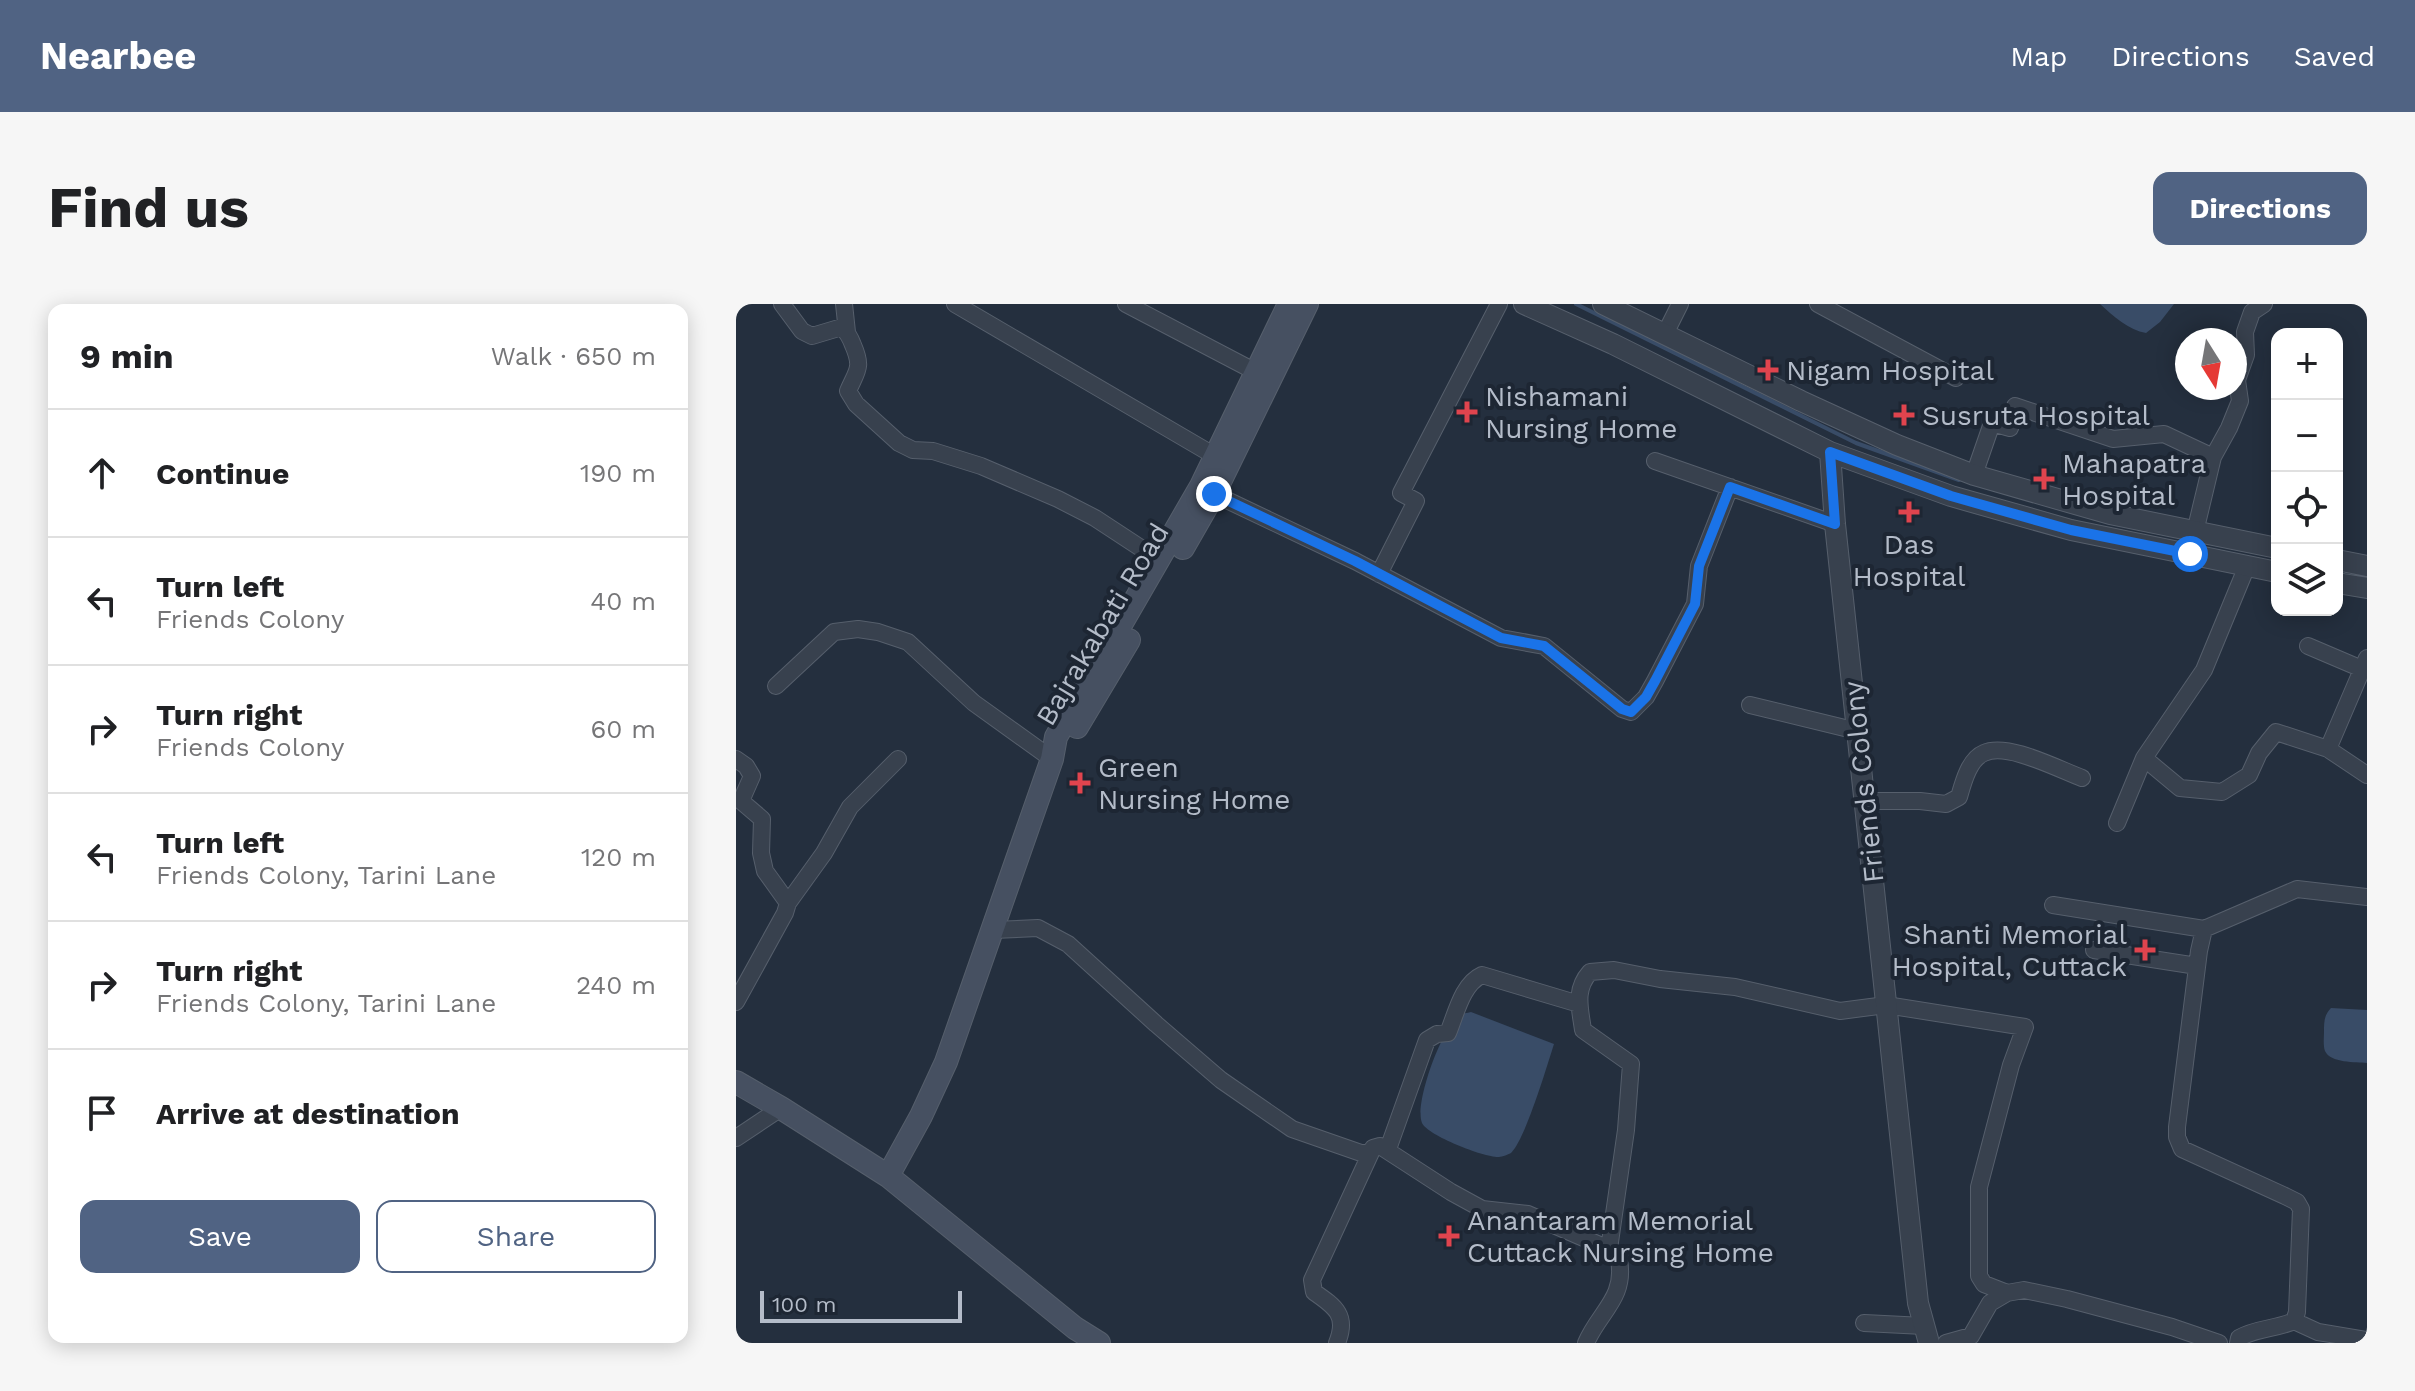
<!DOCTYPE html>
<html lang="en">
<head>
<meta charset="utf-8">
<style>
	body { margin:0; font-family:"Work Sans",sans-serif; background:#f6f6f6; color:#202124 }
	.controls { position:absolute; right:24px; top:24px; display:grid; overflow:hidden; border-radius:16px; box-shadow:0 4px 20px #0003 }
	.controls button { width:72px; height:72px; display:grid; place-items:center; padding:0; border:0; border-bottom:2px solid #e0e0e0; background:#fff; color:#202124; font:40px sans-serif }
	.compass { position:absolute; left:1439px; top:24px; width:72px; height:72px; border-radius:50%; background:#fff; box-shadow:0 4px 20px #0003; rotate:169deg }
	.scale { position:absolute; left:24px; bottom:20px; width:202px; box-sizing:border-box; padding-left:8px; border:4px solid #b4bcc9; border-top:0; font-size:22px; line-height:28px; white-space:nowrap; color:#b4bcc9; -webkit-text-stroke:6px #1d2633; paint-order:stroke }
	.stop { position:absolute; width:24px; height:24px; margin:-18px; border:6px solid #1a73e8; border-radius:50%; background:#fff }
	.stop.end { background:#1a73e8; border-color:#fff; box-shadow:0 2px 8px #0008 }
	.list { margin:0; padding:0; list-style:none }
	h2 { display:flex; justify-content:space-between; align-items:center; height:104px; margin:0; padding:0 32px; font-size:34px }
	h2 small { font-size:26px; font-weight:400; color:#757577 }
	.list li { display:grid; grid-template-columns:52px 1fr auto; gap:24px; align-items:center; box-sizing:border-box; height:128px; padding:0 32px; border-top:2px solid #e0e0e0 }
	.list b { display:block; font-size:30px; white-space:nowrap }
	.list p { margin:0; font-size:26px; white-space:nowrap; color:#757577 }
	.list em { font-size:26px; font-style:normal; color:#757577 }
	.actions { display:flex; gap:16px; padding:24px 32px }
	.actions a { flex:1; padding:18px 0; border:2px solid #506383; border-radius:16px; text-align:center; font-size:28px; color:#506383 }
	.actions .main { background:#506383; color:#fff }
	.icon { flex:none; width:44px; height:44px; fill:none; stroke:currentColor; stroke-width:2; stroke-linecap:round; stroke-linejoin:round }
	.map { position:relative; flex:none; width:1631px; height:1039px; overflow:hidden; border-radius:16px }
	header { display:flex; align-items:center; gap:48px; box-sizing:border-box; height:112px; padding:0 40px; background:#506383; color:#fff }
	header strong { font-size:38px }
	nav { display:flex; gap:44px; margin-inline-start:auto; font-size:28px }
	.intro { display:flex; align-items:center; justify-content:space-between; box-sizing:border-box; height:192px; padding:0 48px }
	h1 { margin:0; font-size:56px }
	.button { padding:20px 36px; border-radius:16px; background:#506383; color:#fff; font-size:28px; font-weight:700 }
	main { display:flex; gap:48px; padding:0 48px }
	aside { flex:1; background:#fff; border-radius:16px; box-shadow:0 4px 20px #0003 }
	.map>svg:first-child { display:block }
	.water { fill:#394c67 }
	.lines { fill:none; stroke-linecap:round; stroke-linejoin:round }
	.stream { stroke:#394c67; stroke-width:4 }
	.minor-casing { stroke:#565f6c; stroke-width:18 }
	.tertiary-casing { stroke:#565f6c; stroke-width:22 }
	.secondary-casing { stroke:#565f6c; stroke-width:24 }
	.minor { stroke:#38414e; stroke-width:16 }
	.tertiary { stroke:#38414e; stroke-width:20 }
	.secondary { stroke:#465061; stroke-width:22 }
	.route { stroke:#1a73e8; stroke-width:10 }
	.health-dot { fill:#e0444e; stroke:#1d2633; stroke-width:3 }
	.labels { text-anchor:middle; stroke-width:8; stroke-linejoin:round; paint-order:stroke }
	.poi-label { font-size:28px; fill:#b4bcc9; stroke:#1d2633; text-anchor:start }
	.street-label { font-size:28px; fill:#b4bcc9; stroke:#1d2633 }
</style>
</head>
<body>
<header>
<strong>Nearbee</strong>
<nav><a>Map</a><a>Directions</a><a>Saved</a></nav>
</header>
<div class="intro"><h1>Find us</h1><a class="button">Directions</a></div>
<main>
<aside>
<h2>9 min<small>Walk · 650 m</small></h2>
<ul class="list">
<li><svg class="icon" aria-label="ahead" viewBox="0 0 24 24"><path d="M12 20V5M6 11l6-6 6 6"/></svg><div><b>Continue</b></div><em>190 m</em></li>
<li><svg class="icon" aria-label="left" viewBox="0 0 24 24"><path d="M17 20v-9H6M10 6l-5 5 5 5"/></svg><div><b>Turn left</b><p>Friends Colony</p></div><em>40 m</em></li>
<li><svg class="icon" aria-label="right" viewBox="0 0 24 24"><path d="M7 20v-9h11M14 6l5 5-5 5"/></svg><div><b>Turn right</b><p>Friends Colony</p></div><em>60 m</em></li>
<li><svg class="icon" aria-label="left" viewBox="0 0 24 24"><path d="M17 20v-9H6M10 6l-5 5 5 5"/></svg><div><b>Turn left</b><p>Friends Colony, Tarini Lane</p></div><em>120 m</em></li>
<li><svg class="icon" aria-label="right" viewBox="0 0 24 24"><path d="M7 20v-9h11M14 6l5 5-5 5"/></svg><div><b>Turn right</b><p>Friends Colony, Tarini Lane</p></div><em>240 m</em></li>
<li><svg class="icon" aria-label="arrive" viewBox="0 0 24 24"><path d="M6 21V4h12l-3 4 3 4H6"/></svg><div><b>Arrive at destination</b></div></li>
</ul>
<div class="actions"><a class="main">Save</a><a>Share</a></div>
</aside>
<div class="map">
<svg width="1631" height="1039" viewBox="0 0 1631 1039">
	<rect width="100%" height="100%" fill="#242f3e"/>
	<path class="water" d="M 1364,0 L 1438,0 L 1424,18 L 1410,29 C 1393,26 1377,12 1364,0 Z
		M 1595,704 L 1631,706 L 1631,759 C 1620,758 1594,759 1589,747 C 1587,742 1588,733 1588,728 C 1588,718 1588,711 1595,704 Z
		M 735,708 L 818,740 C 811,762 789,836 775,849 C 773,850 766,853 763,853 C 750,854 692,832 686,819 C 678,800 706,723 723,712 C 727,709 731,709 735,708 Z"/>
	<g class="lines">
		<path class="stream" d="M 840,0 L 1120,139 L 1223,176"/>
		<g class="minor-casing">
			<path id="minor" d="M 46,0 L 66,27 L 76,32 L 106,23 C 112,29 114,33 117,41 C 127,64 121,66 112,87 L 120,100 L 163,139 L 177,146 L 197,147 L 245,162 L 322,195 L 359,214 L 423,256
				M 108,0 L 111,28
				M 219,0 L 479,152
				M 390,0 L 520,68
				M 1082,0 L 1220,74
				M 929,30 L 944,0
				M 919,157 L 1099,220
				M 1238,171 L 1256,119 L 1274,124 L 1279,102 L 1377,135 L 1428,130 L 1477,153
				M 478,190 L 619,257 L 765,334 L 808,342 L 886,405 L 895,408 L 910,393 L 919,377 L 959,300 L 963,262 L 994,183
				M 1459,228 L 1477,153 L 1493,124 L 1504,97 L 1501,76 L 1510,51 L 1509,28 L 1516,8 L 1528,0
				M 643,270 L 680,197 L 665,189 L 763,0
				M 1572,342 L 1626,365
				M 1631,354 L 1592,445 L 1631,471
				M 40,382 L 98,328 L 122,325 L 142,328 L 172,338 L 238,399 L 316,455
				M 1014,401 L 1121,427
				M 1408,454 L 1468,366 L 1511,262
				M 0,455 L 10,462 L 16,472 L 5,497 L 26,515 L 25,549 L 29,567 L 52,599 L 49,609 L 0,698
				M 1129,497 L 1184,497 L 1210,500 L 1223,493 C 1227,479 1233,455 1248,449 C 1271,438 1322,465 1346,474
				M 1381,519 L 1408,454 L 1444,484 L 1486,488 L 1513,471 L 1523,449 L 1540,428 L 1592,445
				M 52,599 L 88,549 L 114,503 L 162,455
				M 1317,601 L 1468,625 L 1561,585 L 1631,593
				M 1468,625 L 1463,647 L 1441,823 L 1441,833 L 1446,845 L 1549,892 L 1561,898 L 1565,905 L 1561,1008 L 1558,1017 C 1541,1025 1520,1024 1503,1034 L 1502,1039
				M 257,626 L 302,624 L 332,640 L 420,720 L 485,776 L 556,825 L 625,849 L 633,849 L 637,844 L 644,842 L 715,888 L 746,905 L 792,910 L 873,945 L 883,956 C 890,994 863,1008 850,1039
				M 1358,646 L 1461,662
				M 0,834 L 45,804
				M 652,845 L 691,736 L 701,730 L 712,729 C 720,710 726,680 746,671 L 843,700
				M 873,945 L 890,826 L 895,760 L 847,726 C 844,704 838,686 854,668 L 878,666 L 924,675 L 999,683 L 1104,707 L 1150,701 L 1289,723 L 1275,761 L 1243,883 L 1243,972 L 1248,980 L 1271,989
				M 1558,1017 L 1582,1028 L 1631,1036
				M 1128,1019 L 1188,1022
				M 601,1039 C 612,1012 600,1003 578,988 L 576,976 L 637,844
				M 1210,1039 L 1235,1032 L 1254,999 L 1271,989 L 1288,986 L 1331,995 L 1436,1023 L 1483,1039"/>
		</g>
		<g class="tertiary-casing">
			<path id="tertiary" d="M 788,0 L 877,40 L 1094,148 L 1215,192 L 1335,226 L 1541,268
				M 867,0 L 1065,97 L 1161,141 L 1238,171 L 1374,210 L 1541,244
				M 1094,148 L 1099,220 L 1182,999 L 1193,1039
				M 1601,256 L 1631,262
				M 1601,279 L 1631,284"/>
		</g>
		<g class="secondary-casing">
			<path id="secondary" d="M 447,244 L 478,190 L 571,0
				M 341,423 L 393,336
				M 0,778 L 45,804 L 152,872 L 339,1024 L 363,1039
				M 152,872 L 185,812 L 210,758 L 316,455 L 320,433 L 465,182 L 553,0"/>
		</g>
		<use href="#minor" class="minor"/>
		<use href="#tertiary" class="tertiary"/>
		<use href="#secondary" class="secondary"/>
	</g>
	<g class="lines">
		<path class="route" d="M 478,190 L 619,257 L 765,334 L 808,342 L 886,405 L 895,408 L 910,393 L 919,377 L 959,300 L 963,262 L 994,183 L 1099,220 L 1094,148 L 1215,192 L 1335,226 L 1454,250"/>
	</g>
	<g class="health-dot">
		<path d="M1028 54h8v8h8v8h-8v8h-8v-8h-8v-8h8z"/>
		<path d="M727 96h8v8h8v8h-8v8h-8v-8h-8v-8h8z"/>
		<path d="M1164 99h8v8h8v8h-8v8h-8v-8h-8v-8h8z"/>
		<path d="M1304 163h8v8h8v8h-8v8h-8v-8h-8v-8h8z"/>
		<path d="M1169 196h8v8h8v8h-8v8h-8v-8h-8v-8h8z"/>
		<path d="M340 467h8v8h8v8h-8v8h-8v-8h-8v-8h8z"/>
		<path d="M1405 634h8v8h8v8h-8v8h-8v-8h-8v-8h8z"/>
		<path d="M709 920h8v8h8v8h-8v8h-8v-8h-8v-8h8z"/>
	</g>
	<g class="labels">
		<g class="poi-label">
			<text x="1050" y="76">Nigam Hospital</text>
			<text x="749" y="102">Nishamani<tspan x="749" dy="32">Nursing Home</tspan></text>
			<text x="1186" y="121">Susruta Hospital</text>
			<text x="1326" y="169">Mahapatra<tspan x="1326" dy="32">Hospital</tspan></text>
			<text x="1173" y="250" text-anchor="middle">Das<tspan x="1173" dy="32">Hospital</tspan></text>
			<text x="362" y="473">Green<tspan x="362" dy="32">Nursing Home</tspan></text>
			<text x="1391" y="640" text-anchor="end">Shanti Memorial<tspan x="1391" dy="32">Hospital, Cuttack</tspan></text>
			<text x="731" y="926">Anantaram Memorial<tspan x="731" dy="32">Cuttack Nursing Home</tspan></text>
		</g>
		<g class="street-label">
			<text transform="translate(366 320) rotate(-59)" y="10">Bajrakabati Road</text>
			<text transform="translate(1127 478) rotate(-96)" y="10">Friends Colony</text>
		</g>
	</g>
</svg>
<div class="controls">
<button>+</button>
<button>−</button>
<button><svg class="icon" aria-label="locate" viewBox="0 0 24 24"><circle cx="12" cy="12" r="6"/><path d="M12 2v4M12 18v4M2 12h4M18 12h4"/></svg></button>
<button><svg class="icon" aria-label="layers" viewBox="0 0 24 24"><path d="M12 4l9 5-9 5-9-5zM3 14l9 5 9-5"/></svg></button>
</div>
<svg class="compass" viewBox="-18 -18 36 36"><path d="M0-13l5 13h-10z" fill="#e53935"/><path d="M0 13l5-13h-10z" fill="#757577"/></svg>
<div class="scale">100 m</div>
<div class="stop" style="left:1454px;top:250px"></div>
<div class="stop end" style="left:478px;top:190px"></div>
</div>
</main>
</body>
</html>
